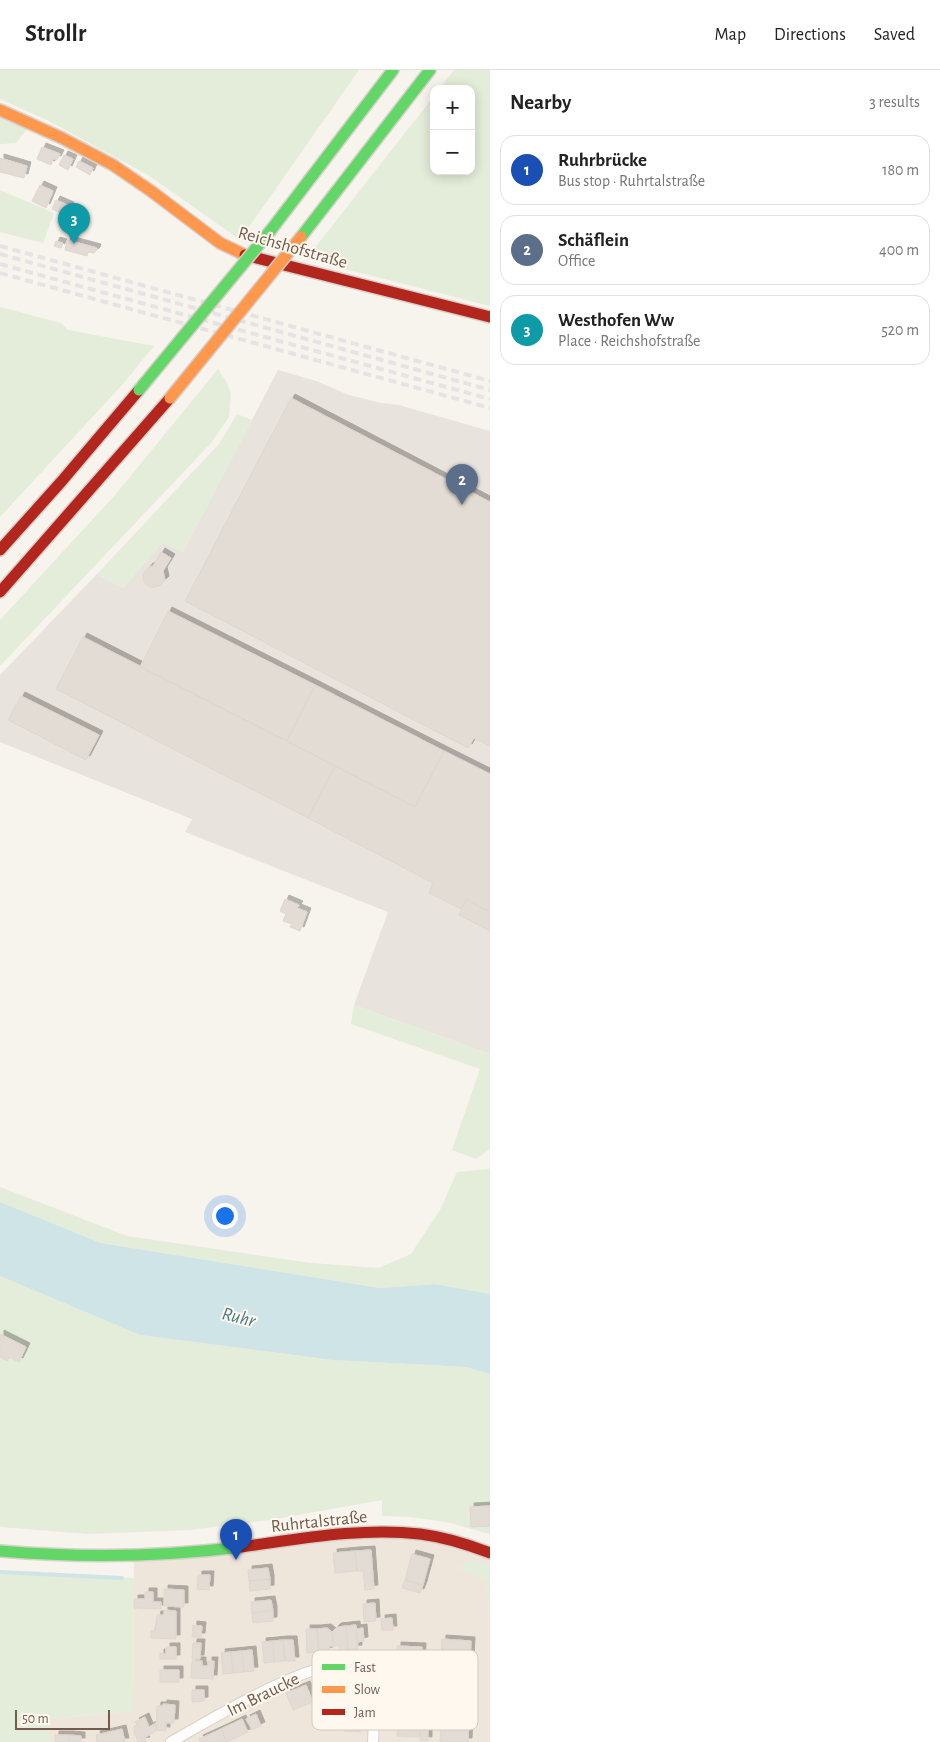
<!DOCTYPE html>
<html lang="en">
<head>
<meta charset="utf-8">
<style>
	body { margin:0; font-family:"Alegreya Sans",sans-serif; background:#f6f6f6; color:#222 }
	.controls { position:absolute; right:15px; top:15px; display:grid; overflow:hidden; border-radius:10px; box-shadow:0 2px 12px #0003 }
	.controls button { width:45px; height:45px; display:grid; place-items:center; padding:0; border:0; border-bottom:1px solid #e0e0e0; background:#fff; color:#222; font:25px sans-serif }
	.scale { position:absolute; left:15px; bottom:12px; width:95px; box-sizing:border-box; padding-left:5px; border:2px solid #735b4e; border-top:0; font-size:14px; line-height:18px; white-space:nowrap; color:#735b4e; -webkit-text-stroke:4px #fef8ef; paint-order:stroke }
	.you { position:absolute; left:224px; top:1145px; width:18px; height:18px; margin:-12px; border:4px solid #fff; border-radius:50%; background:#1a73e8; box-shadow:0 0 0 8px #1a73e833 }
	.badge { display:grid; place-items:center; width:32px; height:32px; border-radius:50%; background:#a19086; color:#fff; font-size:16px; font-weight:700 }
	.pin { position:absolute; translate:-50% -41px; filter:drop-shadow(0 1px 2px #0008) }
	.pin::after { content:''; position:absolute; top:26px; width:18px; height:15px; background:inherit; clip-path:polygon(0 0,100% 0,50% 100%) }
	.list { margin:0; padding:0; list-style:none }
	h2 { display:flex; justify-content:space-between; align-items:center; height:65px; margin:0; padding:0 20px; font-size:21px }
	h2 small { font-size:16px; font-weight:400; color:#767676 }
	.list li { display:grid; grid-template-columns:32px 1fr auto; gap:15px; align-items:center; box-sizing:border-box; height:70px; margin:0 10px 10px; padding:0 10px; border:1px solid #e0e0e0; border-radius:15px }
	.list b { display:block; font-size:19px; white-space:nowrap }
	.list p { margin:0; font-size:16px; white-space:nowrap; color:#767676 }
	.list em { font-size:16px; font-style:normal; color:#767676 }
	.map { position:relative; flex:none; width:490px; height:1672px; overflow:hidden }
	header { display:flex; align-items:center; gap:30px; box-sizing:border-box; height:70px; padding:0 25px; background:#fff; border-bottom:1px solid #e0e0e0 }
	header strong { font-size:24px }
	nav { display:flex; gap:28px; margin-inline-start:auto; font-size:18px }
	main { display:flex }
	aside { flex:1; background:#fff }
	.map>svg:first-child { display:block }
	.residential { fill:#efe6db }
	.industrial { fill:#e9e3dd }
	.green { fill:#e4edd9 }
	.water { fill:#cfe4e6 }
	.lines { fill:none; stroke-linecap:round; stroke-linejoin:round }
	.stream { stroke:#cfe4e6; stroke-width:4 }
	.building { fill:#e3dcd4; stroke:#dfd6cf; filter:url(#shadow) }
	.street-casing { stroke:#d6d0cb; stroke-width:12 }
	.fast-casing { stroke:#d7d0cb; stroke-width:14 }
	.slow-casing { stroke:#d7d0cb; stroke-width:14 }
	.jam-casing { stroke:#d7d0cb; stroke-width:14 }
	.street { stroke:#fefdfc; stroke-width:10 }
	.fast { stroke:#63d668; stroke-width:11 }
	.slow { stroke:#ff974d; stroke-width:11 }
	.jam { stroke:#b3261e; stroke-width:11 }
	.rail { stroke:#e5e3e4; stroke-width:4; stroke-dasharray:8 5; stroke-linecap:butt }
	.fast-bridge-casing { stroke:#d5cdc8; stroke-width:14; stroke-linecap:butt }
	.slow-bridge-casing { stroke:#d5cdc8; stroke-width:14; stroke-linecap:butt }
	.fast-bridge { stroke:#63d668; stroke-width:11 }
	.slow-bridge { stroke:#ff974d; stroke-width:11 }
	.labels { text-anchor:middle; stroke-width:4; stroke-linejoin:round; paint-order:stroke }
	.street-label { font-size:18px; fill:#735b4e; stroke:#fef8ef }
	.water-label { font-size:19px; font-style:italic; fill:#497a85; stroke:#fef8ef }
	.key { fill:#fef8ef; stroke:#d4c9bf; stroke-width:1 }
	.key-label { font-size:14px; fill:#735b4e }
</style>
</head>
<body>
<header>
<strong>Strollr</strong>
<nav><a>Map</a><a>Directions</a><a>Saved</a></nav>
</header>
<main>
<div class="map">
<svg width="490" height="1672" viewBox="0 0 490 1672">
	<defs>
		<filter id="shadow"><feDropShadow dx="4" dy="-4" stdDeviation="0" flood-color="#0004"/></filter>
	</defs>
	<rect width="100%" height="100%" fill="#f7f3ed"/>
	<path class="residential" d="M 373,1462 L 490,1483 L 490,1672 L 50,1672 L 50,1649 L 133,1641 L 134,1486 Z"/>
	<path class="industrial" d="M 278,300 L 316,311 L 349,325 L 381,333 L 399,335 L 490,361 L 490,984 L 354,935 L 388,842 L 185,762 L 192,749 L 0,672 L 0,605 L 97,504 L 123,518 L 163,472 L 183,482 Z"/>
	<path class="green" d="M 0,0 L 359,0 L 251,154 L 239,169 L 148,105 L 49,51 L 0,29 Z
		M 454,0 L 490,0 L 490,236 L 306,189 L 434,26 L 434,101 L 471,101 L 471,19 L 439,19 Z
		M 0,47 L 27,59 L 16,73 L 0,74 Z
		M 0,120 L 54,143 L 43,173 L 0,162 Z
		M 0,237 L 61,253 L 68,260 L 154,276 L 122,315 L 0,447 Z
		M 218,299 L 226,311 L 231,324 L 229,347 L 211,373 L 0,596 L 0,550 L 116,424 Z
		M 237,344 L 252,350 L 183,482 L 163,473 L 123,518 L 97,504 L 219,374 Z
		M 354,935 L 490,984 L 490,1079 L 476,1089 L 452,1080 L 480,999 L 351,954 Z
		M 490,1096 L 490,1224 L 435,1214 L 380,1218 L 101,1173 L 0,1132 L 0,1117 L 127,1166 L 311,1193 L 378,1198 L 411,1184 L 440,1140 L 457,1102 L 489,1099 Z
		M 0,1206 L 140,1265 L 332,1290 L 466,1297 L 490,1304 L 490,1464 L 446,1452 L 411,1447 L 382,1446 L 382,1430 L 270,1450 L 190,1460 L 88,1464 L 0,1457 Z
		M 471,1490 L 490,1496 L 490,1550 L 486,1510 L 456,1498 Z
		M 0,1502 L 56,1506 L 134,1508 L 133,1641 L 50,1649 L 50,1672 L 0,1672 Z"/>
	<path class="water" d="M 0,1132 L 101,1173 L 380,1218 L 435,1214 L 490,1224 L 490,1304 L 466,1297 L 332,1290 L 140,1265 L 0,1206 Z"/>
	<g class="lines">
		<path class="stream" d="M 0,1502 L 122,1508"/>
	</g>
	<path class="building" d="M 42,77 L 60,84 L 57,90 L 53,89 L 51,95 L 37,89 Z
		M 64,85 L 73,89 L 68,100 L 59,95 Z
		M 0,88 L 27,96 L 24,108 L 0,102 Z
		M 79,91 L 93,98 L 90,105 L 76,97 Z
		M 40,115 L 53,121 L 46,138 L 32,131 Z
		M 56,130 L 70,136 L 65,145 L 52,139 Z
		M 67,170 L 97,178 L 96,181 L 94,183 L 88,182 L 87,186 L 65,180 Z
		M 56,171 L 63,173 L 61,178 L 54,176 Z
		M 291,328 L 490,432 L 490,676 L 474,668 L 468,678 L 185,531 Z
		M 161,482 L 171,488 L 163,501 L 165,510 L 159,516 L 151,518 L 144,512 L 143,504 L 149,497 L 153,496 Z
		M 168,541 L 315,615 L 287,671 L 140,597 Z
		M 83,567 L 335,696 L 308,748 L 56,619 Z
		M 315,615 L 444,681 L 415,737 L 287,671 Z
		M 21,626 L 99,665 L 86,690 L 8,650 Z
		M 444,681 L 490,704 L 490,842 L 466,830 L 461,839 L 429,823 L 433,813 L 308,748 L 335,696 L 415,737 Z
		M 285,829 L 299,835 L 297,838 L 307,842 L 300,861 L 290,857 L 292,854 L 283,851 L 286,844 L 280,841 Z
		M 466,830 L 490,842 L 490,861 L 459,845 Z
		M 0,1264 L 26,1277 L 19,1292 L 9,1287 L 7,1291 L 0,1287 Z
		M 490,1436 L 490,1456 L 471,1457 L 470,1437 Z
		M 371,1480 L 374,1519 L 365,1520 L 363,1501 L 357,1501 L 355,1481 Z
		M 355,1481 L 357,1501 L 335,1503 L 333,1483 Z
		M 412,1484 L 430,1489 L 423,1515 L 405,1510 Z
		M 268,1498 L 270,1509 L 249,1511 L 248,1500 Z
		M 198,1505 L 210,1505 L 209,1520 L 197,1519 Z
		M 270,1509 L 270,1519 L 250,1521 L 249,1511 Z
		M 405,1510 L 423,1515 L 420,1523 L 402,1518 Z
		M 164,1519 L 184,1520 L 184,1537 L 164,1536 Z
		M 145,1522 L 153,1522 L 153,1532 L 161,1532 L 161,1539 L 134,1538 L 134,1529 L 145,1529 Z
		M 271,1530 L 273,1540 L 252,1543 L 251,1532 Z
		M 375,1533 L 376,1551 L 364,1552 L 363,1534 Z
		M 164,1540 L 176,1541 L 176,1569 L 151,1568 L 151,1561 L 155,1561 L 157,1545 L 164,1545 Z
		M 273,1540 L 273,1551 L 253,1553 L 252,1543 Z
		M 392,1548 L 393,1560 L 382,1560 L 381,1549 Z
		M 193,1555 L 202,1556 L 201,1567 L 192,1567 Z
		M 356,1555 L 358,1579 L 348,1580 L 346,1556 Z
		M 346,1556 L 348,1580 L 339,1581 L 339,1575 L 334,1576 L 332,1562 L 337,1557 Z
		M 327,1558 L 332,1562 L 334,1576 L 329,1576 L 329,1581 L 319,1582 L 317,1559 Z
		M 363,1558 L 364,1571 L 357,1572 L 356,1559 Z
		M 306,1559 L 317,1559 L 319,1582 L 307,1583 Z
		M 442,1569 L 471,1571 L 469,1610 L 452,1609 L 453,1590 L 441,1590 Z
		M 283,1570 L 293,1570 L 295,1591 L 285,1591 Z
		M 283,1570 L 285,1591 L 274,1592 L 273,1571 Z
		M 273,1571 L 274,1592 L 264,1593 L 262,1572 Z
		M 193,1573 L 201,1573 L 200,1589 L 192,1589 Z
		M 397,1576 L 422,1577 L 421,1605 L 405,1604 L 405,1592 L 397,1592 Z
		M 166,1577 L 176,1577 L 176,1589 L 160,1589 L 160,1583 L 166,1584 Z
		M 252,1580 L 254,1601 L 244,1602 L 242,1581 Z
		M 242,1581 L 244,1602 L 233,1603 L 231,1582 Z
		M 231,1582 L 233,1603 L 223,1604 L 221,1583 Z
		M 192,1591 L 202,1591 L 202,1596 L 208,1596 L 208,1591 L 214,1591 L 213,1609 L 191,1608 Z
		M 160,1600 L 179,1600 L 179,1612 L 160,1612 Z
		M 306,1615 L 313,1632 L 293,1640 L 286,1623 Z
		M 192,1620 L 204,1620 L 204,1631 L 192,1632 Z
		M 163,1634 L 175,1635 L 174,1653 L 166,1653 L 166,1661 L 156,1660 L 157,1636 L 163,1636 Z
		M 398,1642 L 421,1643 L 420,1667 L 397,1666 Z
		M 256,1644 L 261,1656 L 252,1660 L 246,1649 Z
		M 334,1644 L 361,1645 L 360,1662 L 344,1661 L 344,1657 L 333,1657 Z
		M 145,1647 L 149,1657 L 156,1653 L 156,1661 L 144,1668 L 146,1671 L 138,1672 L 134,1662 L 134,1656 L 137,1655 L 135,1652 Z
		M 441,1648 L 469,1650 L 468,1672 L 440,1672 Z
		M 242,1649 L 248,1662 L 227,1672 L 221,1659 Z
		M 421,1652 L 428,1652 L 428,1671 L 420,1670 Z
		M 122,1659 L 125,1672 L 97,1672 L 96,1665 Z
		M 221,1659 L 227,1672 L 200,1672 L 199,1669 Z
		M 55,1665 L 69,1665 L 69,1672 L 55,1672 Z
		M 69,1665 L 81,1666 L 81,1672 L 69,1672 Z"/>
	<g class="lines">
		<g class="street-casing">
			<path id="street" d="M 171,1672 C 212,1649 326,1578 371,1594 L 376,1603 L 373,1672"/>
		</g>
		<g class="fast-casing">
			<path id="fast" d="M 271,160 L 393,0
				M 301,167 L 430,0
				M 0,1481 C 81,1488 160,1487 241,1477"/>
		</g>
		<g class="slow-casing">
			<path id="slow" d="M 0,40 L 62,68 L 113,95 L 151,121 L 220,173 L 245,185"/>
		</g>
		<g class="jam-casing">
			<path id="jam" d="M 245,185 L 490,247
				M 0,480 L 61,412 L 139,320
				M 0,522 L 170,328
				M 241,1477 C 300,1469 361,1457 420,1464 C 444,1467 467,1474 490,1483"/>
		</g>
		<use href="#street" class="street"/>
		<use href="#fast" class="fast"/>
		<use href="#slow" class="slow"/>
		<use href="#jam" class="jam"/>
		<path class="rail" d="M 0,176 L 490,311
			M 0,184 L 490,320
			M 0,194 L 490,329
			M 0,203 L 490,338"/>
		<g class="fast-bridge-casing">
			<path id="fast-bridge" d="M 139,320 L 271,160"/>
		</g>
		<g class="slow-bridge-casing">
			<path id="slow-bridge" d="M 170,328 L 301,167"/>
		</g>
		<use href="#fast-bridge" class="fast-bridge"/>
		<use href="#slow-bridge" class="slow-bridge"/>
	</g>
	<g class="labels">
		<g class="street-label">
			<text transform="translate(293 177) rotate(16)" y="6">Reichshofstraße</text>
			<text transform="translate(319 1451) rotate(-6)" y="6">Ruhrtalstraße</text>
			<text transform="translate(263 1624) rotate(-26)" y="6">Im Braucke</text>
		</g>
		<g class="water-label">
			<text transform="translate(239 1246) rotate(14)" y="7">Ruhr</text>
		</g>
	</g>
	<rect x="312" y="1580" width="166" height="80" rx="8" class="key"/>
	<rect x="322" y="1594" width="23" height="6" fill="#63d668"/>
	<rect x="322" y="1616" width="23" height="7" fill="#ff974d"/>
	<rect x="322" y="1639" width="23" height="6" fill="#b3261e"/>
	<g class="key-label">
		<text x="354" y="1602">Fast</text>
		<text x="354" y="1624">Slow</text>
		<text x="354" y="1647">Jam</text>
	</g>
</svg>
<div class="controls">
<button>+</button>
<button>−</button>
</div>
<div class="scale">50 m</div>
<div class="you"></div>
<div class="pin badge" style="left:236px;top:1490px;background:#1a4fb4">1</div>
<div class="pin badge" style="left:462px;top:435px;background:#5c6f8a">2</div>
<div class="pin badge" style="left:74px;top:174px;background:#0f9aa8">3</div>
</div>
<aside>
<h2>Nearby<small>3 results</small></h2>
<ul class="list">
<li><span class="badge" style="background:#1a4fb4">1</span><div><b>Ruhrbrücke</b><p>Bus stop · Ruhrtalstraße</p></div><em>180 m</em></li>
<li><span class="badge" style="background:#5c6f8a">2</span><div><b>Schäflein</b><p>Office</p></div><em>400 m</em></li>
<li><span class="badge" style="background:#0f9aa8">3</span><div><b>Westhofen Ww</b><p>Place · Reichshofstraße</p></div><em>520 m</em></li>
</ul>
</aside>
</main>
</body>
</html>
